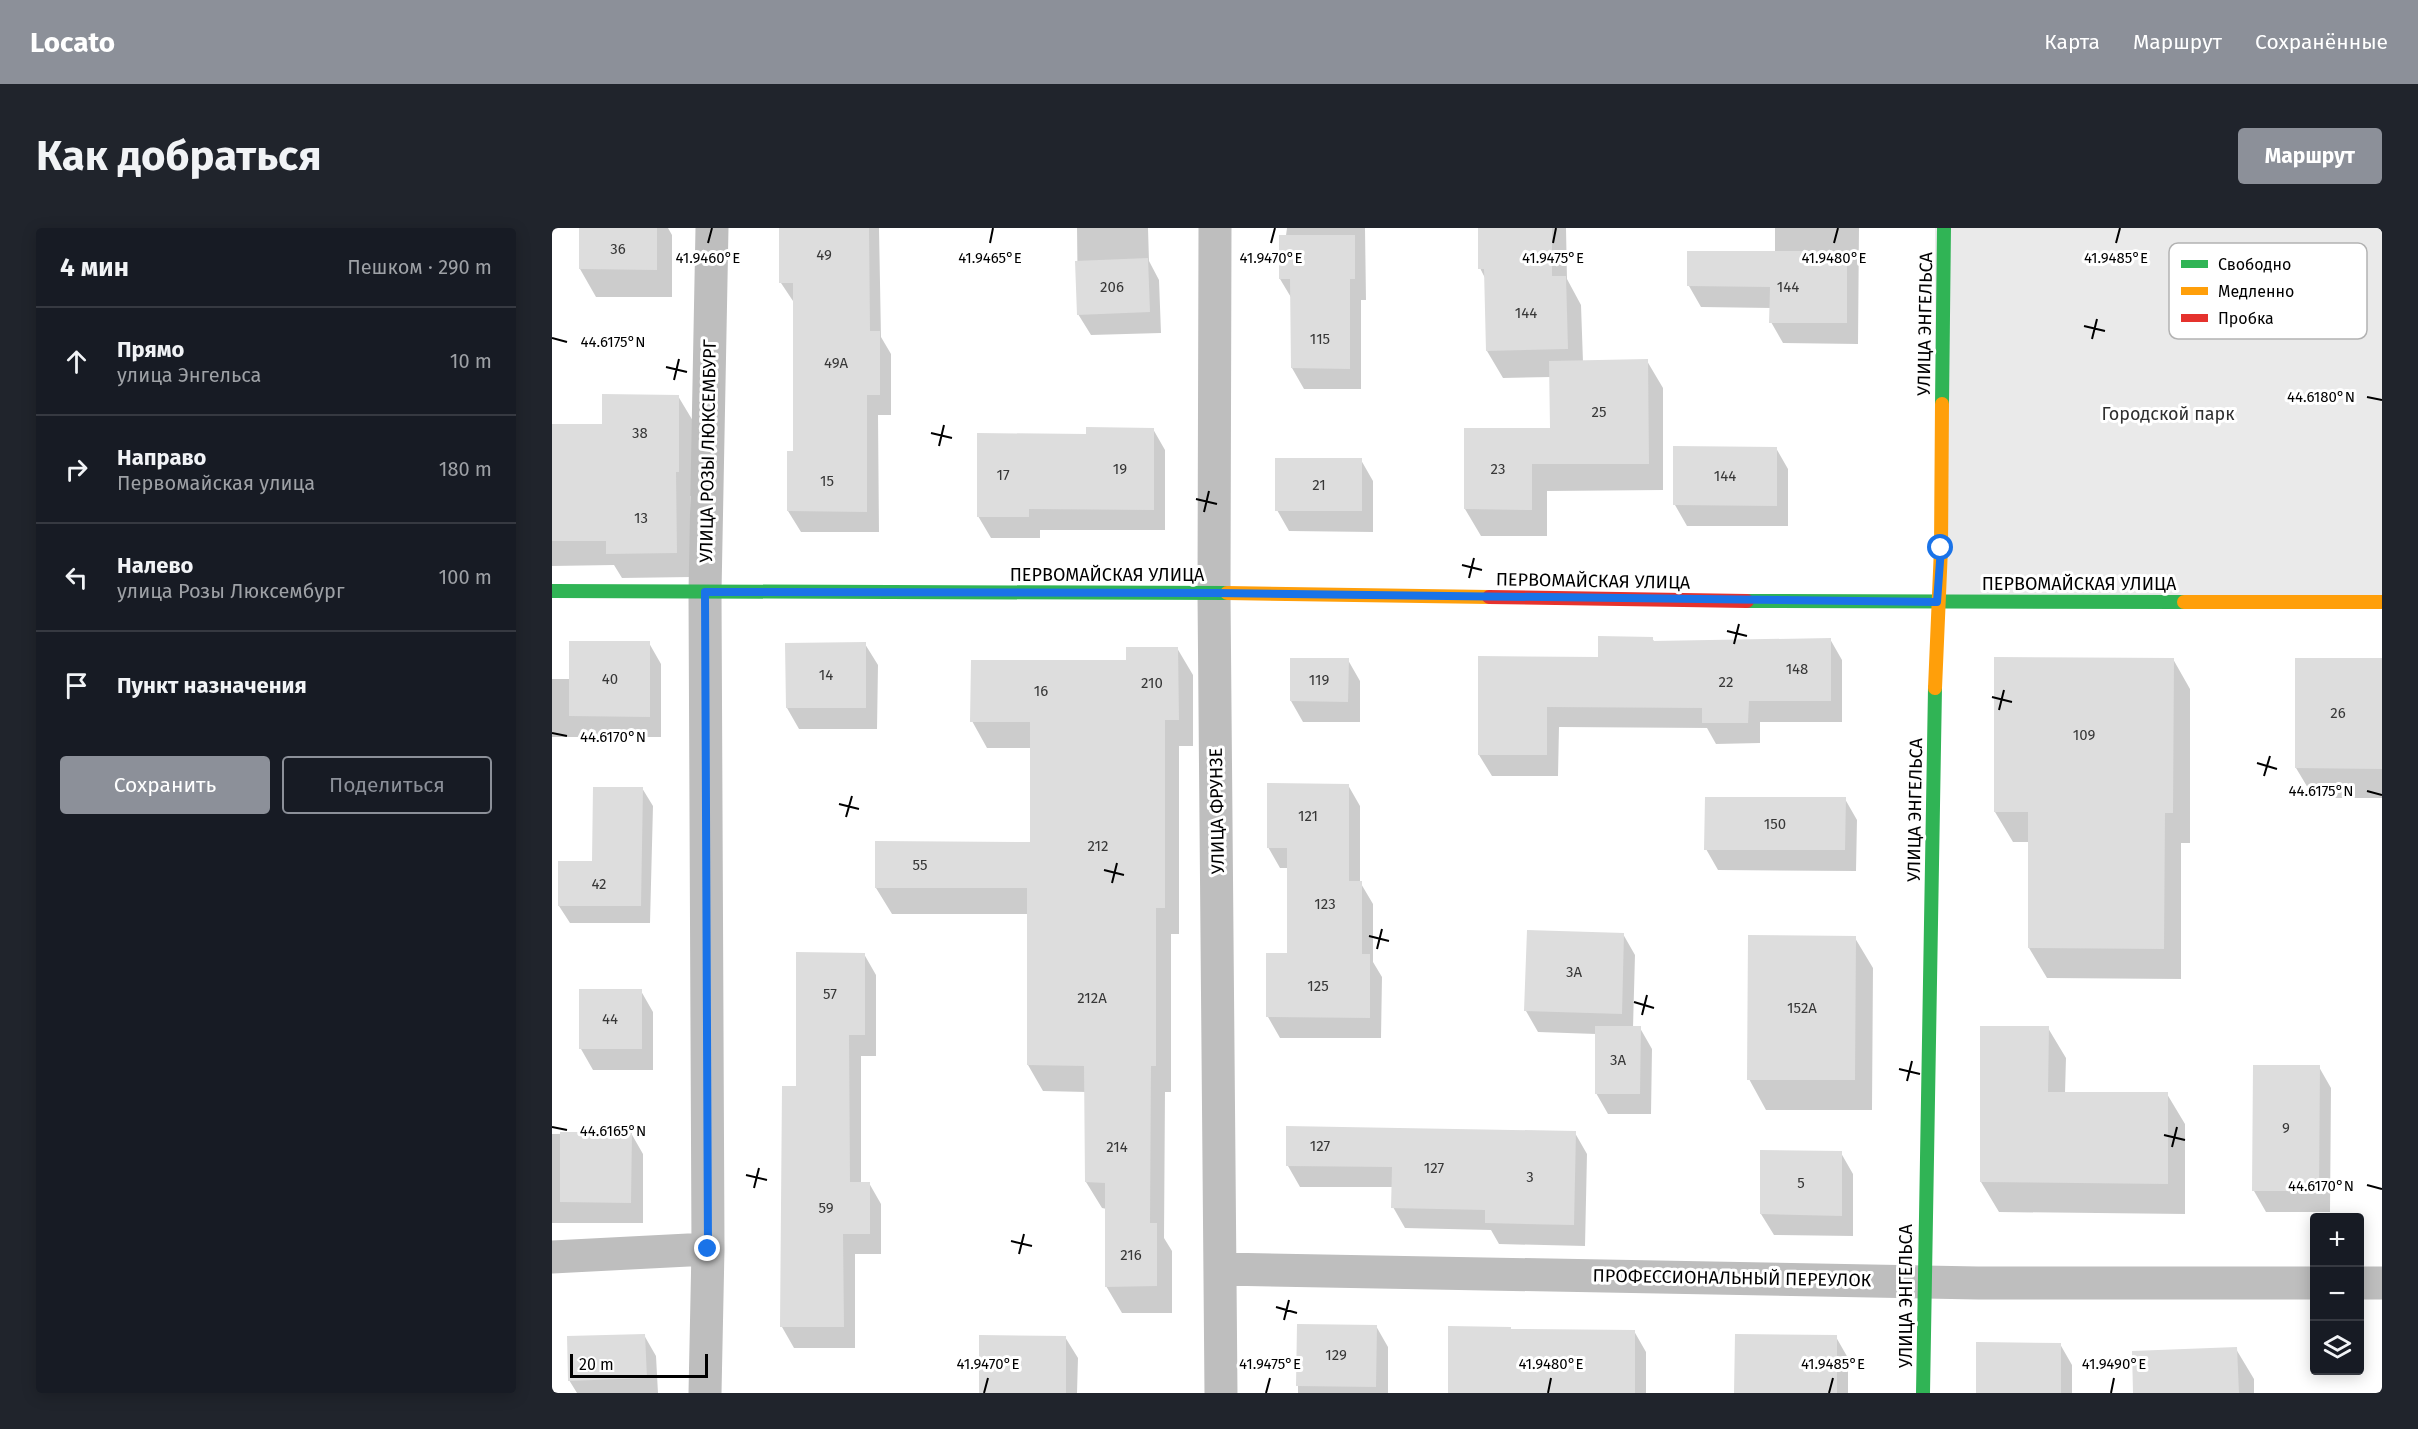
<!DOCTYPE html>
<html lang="ru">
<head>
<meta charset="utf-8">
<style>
	body { margin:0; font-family:"Fira Sans",sans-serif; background:#20242c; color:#f1f3f6 }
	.controls { position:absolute; right:18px; bottom:18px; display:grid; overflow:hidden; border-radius:6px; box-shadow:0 3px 15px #0003 }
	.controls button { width:54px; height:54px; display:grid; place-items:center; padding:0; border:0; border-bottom:2px solid #363941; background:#171b24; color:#f1f3f6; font:30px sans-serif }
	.scale { position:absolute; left:18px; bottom:15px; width:138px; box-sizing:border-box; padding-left:6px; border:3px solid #000; border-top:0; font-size:16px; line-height:21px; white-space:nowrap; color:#000; -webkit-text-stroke:4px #fff; paint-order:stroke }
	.stop { position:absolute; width:18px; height:18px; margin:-14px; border:4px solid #1a73e8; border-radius:50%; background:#fff }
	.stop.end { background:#1a73e8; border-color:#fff; box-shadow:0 2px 6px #0008 }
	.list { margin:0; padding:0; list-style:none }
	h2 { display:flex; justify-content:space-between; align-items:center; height:78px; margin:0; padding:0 24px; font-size:26px }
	h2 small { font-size:20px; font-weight:400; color:#9ea1a6 }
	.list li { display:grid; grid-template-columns:39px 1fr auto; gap:18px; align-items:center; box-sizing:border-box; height:108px; padding:0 24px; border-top:2px solid #363941 }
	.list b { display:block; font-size:22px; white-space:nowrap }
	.list p { margin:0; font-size:20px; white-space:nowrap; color:#9ea1a6 }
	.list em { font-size:20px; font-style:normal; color:#9ea1a6 }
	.actions { display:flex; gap:12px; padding:18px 24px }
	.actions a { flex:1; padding:14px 0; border:2px solid #8c9099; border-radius:6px; text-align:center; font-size:21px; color:#8c9099 }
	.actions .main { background:#8c9099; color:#fff }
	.icon { flex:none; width:33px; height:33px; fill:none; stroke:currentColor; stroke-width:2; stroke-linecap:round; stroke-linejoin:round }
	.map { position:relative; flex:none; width:1830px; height:1165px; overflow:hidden; border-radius:6px }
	header { display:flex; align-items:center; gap:36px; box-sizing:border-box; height:84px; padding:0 30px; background:#8c9099; color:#fff }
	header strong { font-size:28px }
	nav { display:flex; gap:33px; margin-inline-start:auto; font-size:21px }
	.intro { display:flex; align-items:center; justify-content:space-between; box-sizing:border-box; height:144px; padding:0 36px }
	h1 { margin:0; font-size:42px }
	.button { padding:15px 27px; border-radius:6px; background:#8c9099; color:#fff; font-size:21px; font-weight:700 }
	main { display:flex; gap:36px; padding:0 36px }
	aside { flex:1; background:#171b24; border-radius:6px; box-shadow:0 3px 15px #0003 }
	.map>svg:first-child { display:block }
	.green { fill:#eaeaea }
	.shadow { fill:#0003 }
	.building { fill:#ddd }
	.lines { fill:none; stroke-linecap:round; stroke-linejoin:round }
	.street { stroke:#bebebe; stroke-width:33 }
	.fast { stroke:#30b455; stroke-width:14 }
	.slow { stroke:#ff9f0a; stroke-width:14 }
	.jam { stroke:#e5322d; stroke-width:14 }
	.route { stroke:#1a73e8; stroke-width:8 }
	.ticks { fill:none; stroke:#000; stroke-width:2 }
	.labels { text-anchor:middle; stroke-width:6; stroke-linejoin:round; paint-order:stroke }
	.number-label { font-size:15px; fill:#373737 }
	.street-label { font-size:18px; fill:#000; stroke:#fff }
	.park-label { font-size:18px; fill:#303030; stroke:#fff }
	.key { fill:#fff; stroke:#b2b2b2; stroke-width:1.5 }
	.key-label { font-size:16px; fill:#000 }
	.ticks-label { font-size:15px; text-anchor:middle; fill:#000; stroke:#fff; stroke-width:6; stroke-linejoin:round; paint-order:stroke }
</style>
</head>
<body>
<header>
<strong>Locato</strong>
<nav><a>Карта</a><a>Маршрут</a><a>Сохранённые</a></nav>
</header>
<div class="intro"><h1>Как добраться</h1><a class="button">Маршрут</a></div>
<main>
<aside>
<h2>4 мин<small>Пешком · 290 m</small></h2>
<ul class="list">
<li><svg class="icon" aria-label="ahead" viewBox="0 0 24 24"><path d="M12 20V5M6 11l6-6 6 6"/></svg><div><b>Прямо</b><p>улица Энгельса</p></div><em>10 m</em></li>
<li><svg class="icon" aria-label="right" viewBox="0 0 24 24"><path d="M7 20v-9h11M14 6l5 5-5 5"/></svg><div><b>Направо</b><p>Первомайская улица</p></div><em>180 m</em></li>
<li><svg class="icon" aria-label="left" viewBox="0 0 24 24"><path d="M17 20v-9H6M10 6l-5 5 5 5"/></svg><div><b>Налево</b><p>улица Розы Люксембург</p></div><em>100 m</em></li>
<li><svg class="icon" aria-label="arrive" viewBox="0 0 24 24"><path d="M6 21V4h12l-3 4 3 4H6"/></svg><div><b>Пункт назначения</b></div></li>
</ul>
<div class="actions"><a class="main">Сохранить</a><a>Поделиться</a></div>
</aside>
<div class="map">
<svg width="1830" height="1165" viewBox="0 0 1830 1165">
	<rect width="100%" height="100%" fill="#fff"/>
	<path class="green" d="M 1383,0 L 1830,0 L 1830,371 L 1385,374 Z"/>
	<path class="shadow" d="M 28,0 L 116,0 L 120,7 L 120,69 L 44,69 L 28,41 Z
		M 230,0 L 327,0 L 329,109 L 339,126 L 339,187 L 326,187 L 327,304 L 249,304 L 236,283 L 242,225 L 243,76 L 229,55 Z
		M 525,0 L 596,0 L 597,33 L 607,52 L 609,105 L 539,107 L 526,86 Z
		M 735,0 L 813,0 L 814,72 L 809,72 L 809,161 L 752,161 L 740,140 L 740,71 L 728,51 Z
		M 927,0 L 1014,0 L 1015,51 L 1029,77 L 1031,134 L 1095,133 L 1111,160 L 1111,262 L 995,263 L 995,308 L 929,308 L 913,281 L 999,202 L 999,149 L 951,150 L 935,123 L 933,50 L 928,40 Z
		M 1223,0 L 1307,0 L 1306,116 L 1231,115 L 1219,94 L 1219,80 L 1149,79 L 1137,58 L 1223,25 Z
		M 126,168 L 141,193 L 140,268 L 138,268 L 139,349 L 70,350 L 62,337 L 0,338 L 0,198 L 51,197 Z
		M 601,201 L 613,222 L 613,302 L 488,302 L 488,310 L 439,310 L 426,288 L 536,207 Z
		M 1224,220 L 1236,241 L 1236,298 L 1135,298 L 1123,277 Z
		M 809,232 L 821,253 L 821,304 L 737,303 L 725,282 Z
		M 1100,410 L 1103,415 L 1278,411 L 1290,432 L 1290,494 L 1208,494 L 1208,515 L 1164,516 L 1155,500 L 1007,499 L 1006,548 L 940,548 L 927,527 L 1047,431 Z
		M 97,415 L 109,436 L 109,509 L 0,509 L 0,451 L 19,451 Z
		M 313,416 L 326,437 L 325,501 L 247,501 L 235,480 Z
		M 625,420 L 641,447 L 641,518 L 627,518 L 627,706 L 619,706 L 619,864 L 613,864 L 612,1010 L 620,1023 L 620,1085 L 570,1085 L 554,1058 L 555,981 L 550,980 L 534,954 L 534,864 L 491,863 L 476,837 L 476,686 L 340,686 L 324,660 L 480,615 L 480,520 L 435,520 L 420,493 L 576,433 Z
		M 1621,431 L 1638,461 L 1638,615 L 1629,615 L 1629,751 L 1495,750 L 1477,720 L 1477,614 L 1461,614 L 1443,584 Z
		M 796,432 L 808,453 L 808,494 L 751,494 L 739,473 Z
		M 1830,432 L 1830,570 L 1762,570 L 1744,540 Z
		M 796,557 L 808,578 L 808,654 L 821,676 L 821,734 L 830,749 L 829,810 L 728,810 L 716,789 L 737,727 L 737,640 L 728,640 L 716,619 Z
		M 90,560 L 101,578 L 98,695 L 18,695 L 7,678 L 42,635 Z
		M 1293,571 L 1305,592 L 1304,643 L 1166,642 L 1154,621 Z
		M 1071,706 L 1083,727 L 1081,800 L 1088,800 L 1100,821 L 1099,886 L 1056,886 L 1044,865 L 1044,806 L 986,804 L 974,783 Z
		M 1303,710 L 1321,740 L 1320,882 L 1214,882 L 1197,851 Z
		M 312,726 L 324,747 L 324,828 L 309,828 L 309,955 L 317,955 L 329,976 L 329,1026 L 303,1026 L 303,1120 L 242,1120 L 230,1099 L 245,859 Z
		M 89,763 L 101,784 L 101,842 L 41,842 L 29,821 Z
		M 1496,800 L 1514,830 L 1513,865 L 1615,866 L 1633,896 L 1633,986 L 1447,984 L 1429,954 Z
		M 1767,839 L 1779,860 L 1778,984 L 1714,984 L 1702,963 Z
		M 736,900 L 1023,905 L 1035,926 L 1033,1018 L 947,1016 L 939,1002 L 853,1000 L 841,979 L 841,959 L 748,959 L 736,938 Z
		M 79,905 L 91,926 L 91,995 L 0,995 L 0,906 Z
		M 1289,925 L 1301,946 L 1301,1008 L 1222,1007 L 1209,986 Z
		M 746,1097 L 824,1098 L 836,1119 L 836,1165 L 746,1165 Z
		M 960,1103 L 1082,1103 L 1094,1124 L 1094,1165 L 897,1165 Z
		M 92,1107 L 104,1128 L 106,1165 L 25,1165 L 17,1152 Z
		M 513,1109 L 526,1130 L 525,1165 L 428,1165 Z
		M 1284,1109 L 1296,1130 L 1296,1165 L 1184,1165 Z
		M 1508,1116 L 1520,1137 L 1520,1165 L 1425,1165 Z
		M 1684,1121 L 1702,1151 L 1702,1165 L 1583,1165 Z"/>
	<path class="building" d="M 27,0 L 105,0 L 105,42 L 27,41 Z
		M 227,0 L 317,0 L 318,103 L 328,103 L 328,167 L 315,167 L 315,284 L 235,283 L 235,223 L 241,223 L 241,55 L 227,55 Z
		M 926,0 L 1000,0 L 1000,48 L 1014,48 L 1016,121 L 934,123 L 932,41 L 926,41 Z
		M 727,7 L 803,7 L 803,51 L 798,51 L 798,141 L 739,140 L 738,51 L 727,51 Z
		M 1135,23 L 1295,23 L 1295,95 L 1217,95 L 1218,59 L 1135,58 Z
		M 596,30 L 598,84 L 525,87 L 523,33 Z
		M 1096,131 L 1097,236 L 980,236 L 980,282 L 912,281 L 912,200 L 998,200 L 997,133 Z
		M 50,166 L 127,167 L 127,244 L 124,244 L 125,325 L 54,326 L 54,313 L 0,313 L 0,196 L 50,196 Z
		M 534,199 L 602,200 L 602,282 L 477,281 L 477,289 L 425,289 L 425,205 L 534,206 Z
		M 1121,218 L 1225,219 L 1225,278 L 1121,277 Z
		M 723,230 L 810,230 L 810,283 L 723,283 Z
		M 1046,408 L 1101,409 L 1101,413 L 1279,410 L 1279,473 L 1197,473 L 1196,495 L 1150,495 L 1150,480 L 995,479 L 995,527 L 926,527 L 926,428 L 1046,429 Z
		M 17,413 L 98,413 L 98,489 L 17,488 Z
		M 314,414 L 314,480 L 234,480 L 233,415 Z
		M 574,419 L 626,419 L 627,492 L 613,492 L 613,680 L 604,680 L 604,838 L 599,838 L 598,995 L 605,995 L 605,1058 L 553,1059 L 553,955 L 533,954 L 532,838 L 475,837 L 475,660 L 323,660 L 323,613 L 478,614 L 478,494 L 418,494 L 419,432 L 574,432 Z
		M 1442,429 L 1622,430 L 1621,585 L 1613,585 L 1612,721 L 1476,720 L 1476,584 L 1442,584 Z
		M 738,430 L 797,430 L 796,474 L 738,473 Z
		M 1743,430 L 1830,430 L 1830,541 L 1743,540 Z
		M 715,555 L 797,556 L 797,653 L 810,653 L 810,726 L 818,726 L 818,790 L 714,789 L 714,725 L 735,725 L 735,620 L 715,620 Z
		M 41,559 L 91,559 L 89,678 L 6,678 L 6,633 L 40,633 Z
		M 1153,569 L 1294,569 L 1293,622 L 1152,622 Z
		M 975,702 L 1072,705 L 1070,786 L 972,783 Z
		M 1196,707 L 1304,708 L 1303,852 L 1195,852 Z
		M 244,724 L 313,725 L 313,807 L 297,807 L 298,954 L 318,954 L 318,1006 L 291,1006 L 292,1099 L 228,1099 L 230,858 L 244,858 Z
		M 27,761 L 90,761 L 90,821 L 27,821 Z
		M 1043,798 L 1089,798 L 1088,866 L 1043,866 Z
		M 1428,798 L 1497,798 L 1496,864 L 1616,864 L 1616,956 L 1428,954 Z
		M 1701,837 L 1768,837 L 1767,963 L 1700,963 Z
		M 734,898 L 1024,903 L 1022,997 L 933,995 L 933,982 L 839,980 L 840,939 L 734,938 Z
		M 8,904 L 80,904 L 79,975 L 8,974 Z
		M 1208,922 L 1290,923 L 1290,988 L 1208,986 Z
		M 745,1096 L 825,1097 L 824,1159 L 744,1158 Z
		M 896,1098 L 959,1099 L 959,1101 L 1083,1102 L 1083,1165 L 896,1165 Z
		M 93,1106 L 95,1150 L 16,1153 L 15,1108 Z
		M 1183,1106 L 1285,1107 L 1285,1165 L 1182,1165 Z
		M 427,1107 L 514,1108 L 514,1165 L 427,1165 Z
		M 1424,1114 L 1509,1115 L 1509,1165 L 1424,1165 Z
		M 1685,1119 L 1687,1165 L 1581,1165 L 1580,1123 Z"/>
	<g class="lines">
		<path class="street" d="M 663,0 L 662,365 L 669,1165
			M 0,1029 L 156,1021
			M 670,1041 L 1426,1055 L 1762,1055
			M 1808,1055 L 1830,1055
			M 153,1165 L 156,1021 L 153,364 L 160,0"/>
		<path class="fast" d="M 1390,176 L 1392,0
			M 0,363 L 675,365
			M 1195,373 L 1632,374
			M 1371,1165 L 1383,460"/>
		<path class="slow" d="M 675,365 L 937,369
			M 1632,374 L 1830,374
			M 1383,460 L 1389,320 L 1390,176"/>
		<path class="jam" d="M 937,369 L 1195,373"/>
	</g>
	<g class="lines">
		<path class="route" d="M 156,1021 L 153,364 L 662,365 L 1385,374 L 1389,320"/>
	</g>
	<path class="ticks" d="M 156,15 L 160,0M 438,15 L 441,0M 719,15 L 723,0M 1001,15 L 1004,0M 1282,15 L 1286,0M 1564,15 L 1568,0M 1532,98 L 1553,103M 0,110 L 15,114M 1540,111 L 1545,91M 114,139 L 135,144M 122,152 L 127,131M 1815,169 L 1830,172M 379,205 L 400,210M 387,218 L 392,197M 644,271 L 665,276M 652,284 L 657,263M 910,337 L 930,342M 917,350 L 922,330M 1175,403 L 1195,408M 1182,416 L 1187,396M 1440,469 L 1460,474M 1447,482 L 1452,462M 0,505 L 15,508M 1705,535 L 1725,541M 1712,548 L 1718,528M 1815,563 L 1830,567M 287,576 L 307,581M 294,589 L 300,568M 552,642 L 572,647M 560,655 L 565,635M 817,708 L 837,713M 825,721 L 830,701M 1082,774 L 1102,780M 1090,787 L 1095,767M 1347,841 L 1368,846M 1355,853 L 1360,833M 0,899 L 15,902M 1612,907 L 1633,912M 1620,919 L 1625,899M 194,947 L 215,952M 1815,957 L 1830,961M 202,960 L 207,940M 459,1013 L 480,1018M 467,1026 L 472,1006M 724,1079 L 745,1085M 732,1092 L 737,1072M 432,1165 L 436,1150M 714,1165 L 718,1150M 996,1165 L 999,1150M 1277,1165 L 1281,1150M 1559,1165 L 1562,1150"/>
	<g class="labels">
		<g class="number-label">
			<text x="66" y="26">36</text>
			<text x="272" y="32">49</text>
			<text x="560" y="64">206</text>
			<text x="1236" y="64">144</text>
			<text x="974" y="90">144</text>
			<text x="768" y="116">115</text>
			<text x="284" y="140">49А</text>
			<text x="1047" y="189">25</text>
			<text x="88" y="210">38</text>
			<text x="568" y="246">19</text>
			<text x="946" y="246">23</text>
			<text x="451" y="252">17</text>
			<text x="1173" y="253">144</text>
			<text x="275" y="258">15</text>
			<text x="767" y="262">21</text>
			<text x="89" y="295">13</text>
			<text x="1245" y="446">148</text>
			<text x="274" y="452">14</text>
			<text x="58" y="456">40</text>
			<text x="767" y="457">119</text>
			<text x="1174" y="459">22</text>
			<text x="600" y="460">210</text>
			<text x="489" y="468">16</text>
			<text x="1786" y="490">26</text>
			<text x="1532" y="512">109</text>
			<text x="756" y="593">121</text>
			<text x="1223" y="601">150</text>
			<text x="546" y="623">212</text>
			<text x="368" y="642">55</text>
			<text x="47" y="661">42</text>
			<text x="773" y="681">123</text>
			<text x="1022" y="749">3А</text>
			<text x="766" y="763">125</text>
			<text x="278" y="771">57</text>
			<text x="540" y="775">212А</text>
			<text x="1250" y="785">152А</text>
			<text x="58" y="796">44</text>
			<text x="1066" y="837">3А</text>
			<text x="1734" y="905">9</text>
			<text x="768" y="923">127</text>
			<text x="565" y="924">214</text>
			<text x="882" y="945">127</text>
			<text x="978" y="954">3</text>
			<text x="1249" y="960">5</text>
			<text x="274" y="985">59</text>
			<text x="579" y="1032">216</text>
			<text x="784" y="1132">129</text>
		</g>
		<g class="street-label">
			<text transform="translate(1373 96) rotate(-89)" y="6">УЛИЦА ЭНГЕЛЬСА</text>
			<text transform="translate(156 223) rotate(-89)" y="6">УЛИЦА РОЗЫ ЛЮКСЕМБУРГ</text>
			<text x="555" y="353">ПЕРВОМАЙСКАЯ УЛИЦА</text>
			<text transform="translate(1041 353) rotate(1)" y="6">ПЕРВОМАЙСКАЯ УЛИЦА</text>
			<text x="1527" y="362">ПЕРВОМАЙСКАЯ УЛИЦА</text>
			<text transform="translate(1363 582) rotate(-89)" y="6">УЛИЦА ЭНГЕЛЬСА</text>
			<text transform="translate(665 583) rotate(-91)" y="6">УЛИЦА ФРУНЗЕ</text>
			<text transform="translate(1180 1050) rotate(1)" y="6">ПРОФЕССИОНАЛЬНЫЙ ПЕРЕУЛОК</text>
			<text transform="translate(1354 1068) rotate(-90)" y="6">УЛИЦА ЭНГЕЛЬСА</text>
		</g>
		<g class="park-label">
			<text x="1616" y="192">Городской парк</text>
		</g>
	</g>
	<rect x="1617" y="15" width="198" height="96" rx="9" class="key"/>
	<rect x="1629" y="32" width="27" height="8" fill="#30b455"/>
	<rect x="1629" y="59" width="27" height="8" fill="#ff9f0a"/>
	<rect x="1629" y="86" width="27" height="8" fill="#e5322d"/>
	<g class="key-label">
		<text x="1666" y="42">Свободно</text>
		<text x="1666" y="69">Медленно</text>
		<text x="1666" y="96">Пробка</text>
	</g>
	<g class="ticks-label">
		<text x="156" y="35">41.9460°E</text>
		<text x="438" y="35">41.9465°E</text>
		<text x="719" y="35">41.9470°E</text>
		<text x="1001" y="35">41.9475°E</text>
		<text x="1282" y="35">41.9480°E</text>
		<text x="1564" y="35">41.9485°E</text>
		<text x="61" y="119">44.6175°N</text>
		<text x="1769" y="174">44.6180°N</text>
		<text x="61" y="514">44.6170°N</text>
		<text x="1769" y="568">44.6175°N</text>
		<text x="61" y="908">44.6165°N</text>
		<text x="1769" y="963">44.6170°N</text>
		<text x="436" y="1141">41.9470°E</text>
		<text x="718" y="1141">41.9475°E</text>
		<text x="999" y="1141">41.9480°E</text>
		<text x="1281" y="1141">41.9485°E</text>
		<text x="1562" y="1141">41.9490°E</text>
	</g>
</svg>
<div class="controls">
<button>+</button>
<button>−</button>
<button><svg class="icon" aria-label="layers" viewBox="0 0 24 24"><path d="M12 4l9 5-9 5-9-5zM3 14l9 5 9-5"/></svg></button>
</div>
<div class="scale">20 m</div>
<div class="stop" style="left:1389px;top:320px"></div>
<div class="stop end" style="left:156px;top:1021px"></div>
</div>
</main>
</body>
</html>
